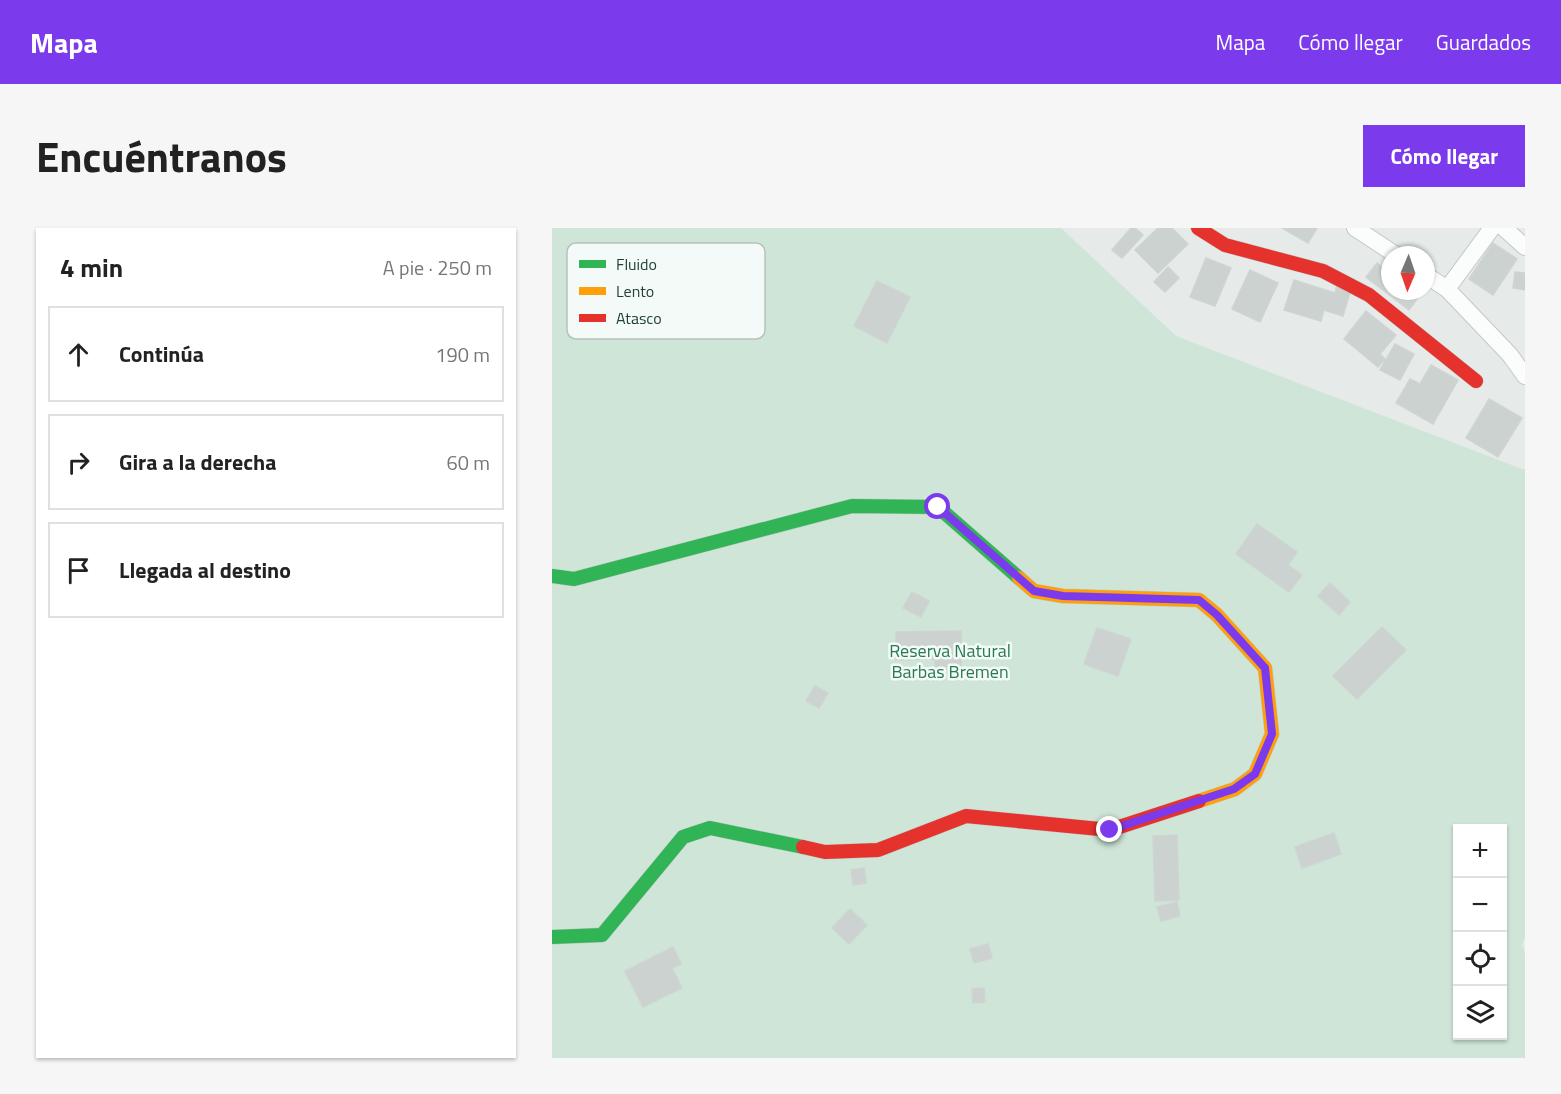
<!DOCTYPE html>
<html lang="es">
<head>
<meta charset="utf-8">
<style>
	body { margin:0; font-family:"Titillium Web",sans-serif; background:#f6f6f6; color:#222 }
	.controls { position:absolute; right:18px; bottom:18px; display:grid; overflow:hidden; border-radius:0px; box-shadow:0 2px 4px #0004 }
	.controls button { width:54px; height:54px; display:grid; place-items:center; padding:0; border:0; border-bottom:2px solid #e0e0e0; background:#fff; color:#222; font:30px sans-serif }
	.compass { position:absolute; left:829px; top:18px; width:54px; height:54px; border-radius:50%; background:#fff; box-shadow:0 2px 4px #0004; rotate:182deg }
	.stop { position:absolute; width:18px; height:18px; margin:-14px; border:4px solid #7c3aed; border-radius:50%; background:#fff }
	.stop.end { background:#7c3aed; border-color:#fff; box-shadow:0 2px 6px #0008 }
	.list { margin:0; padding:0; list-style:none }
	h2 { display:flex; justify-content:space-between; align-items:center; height:78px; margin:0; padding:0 24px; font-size:26px }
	h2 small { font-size:20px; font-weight:400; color:#767676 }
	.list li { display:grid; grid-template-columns:39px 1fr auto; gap:18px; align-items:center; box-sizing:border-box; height:96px; margin:0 12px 12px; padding:0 12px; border:2px solid #e0e0e0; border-radius:0px }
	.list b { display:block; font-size:22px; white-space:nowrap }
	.list em { font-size:20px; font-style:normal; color:#767676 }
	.icon { flex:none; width:33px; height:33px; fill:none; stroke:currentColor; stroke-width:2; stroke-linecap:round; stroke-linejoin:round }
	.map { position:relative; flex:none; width:973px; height:830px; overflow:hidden; border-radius:0px }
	header { display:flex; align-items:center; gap:36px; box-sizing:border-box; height:84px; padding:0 30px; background:#7c3aed; color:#fff }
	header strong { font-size:28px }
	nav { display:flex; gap:33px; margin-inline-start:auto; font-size:21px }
	.intro { display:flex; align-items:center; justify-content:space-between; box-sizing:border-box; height:144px; padding:0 36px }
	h1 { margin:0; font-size:42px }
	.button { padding:15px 27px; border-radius:0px; background:#7c3aed; color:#fff; font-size:21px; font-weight:700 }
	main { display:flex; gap:36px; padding:0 36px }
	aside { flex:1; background:#fff; border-radius:0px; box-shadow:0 2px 4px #0004 }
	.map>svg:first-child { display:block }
	.green { fill:#cee5d7; fill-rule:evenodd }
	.building { fill:#ccd2d0; stroke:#ced4d2; stroke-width:1.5 }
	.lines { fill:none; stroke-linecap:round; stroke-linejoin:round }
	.street-casing { stroke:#c3c8c6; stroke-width:18 }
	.fast-casing { stroke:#c1c9c7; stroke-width:15 }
	.slow-casing { stroke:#c1c9c7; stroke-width:15 }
	.jam-casing { stroke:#c1c9c7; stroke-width:15 }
	.street { stroke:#fbfcfc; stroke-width:16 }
	.fast { stroke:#30b455; stroke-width:14 }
	.slow { stroke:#ff9f0a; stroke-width:14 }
	.jam { stroke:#e5322d; stroke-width:14 }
	.route { stroke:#7c3aed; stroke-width:8 }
	.labels { text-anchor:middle; stroke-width:5; stroke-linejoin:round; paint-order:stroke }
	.park-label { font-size:18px; fill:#297b4f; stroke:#f4faf8 }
	.key { fill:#f4faf8; stroke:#b5c2bf; stroke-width:1.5 }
	.key-label { font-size:16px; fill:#21413b }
</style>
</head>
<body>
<header>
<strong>Mapa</strong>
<nav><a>Mapa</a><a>Cómo llegar</a><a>Guardados</a></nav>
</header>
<div class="intro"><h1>Encuéntranos</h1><a class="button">Cómo llegar</a></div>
<main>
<aside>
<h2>4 min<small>A pie · 250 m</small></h2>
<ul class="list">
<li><svg class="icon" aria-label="ahead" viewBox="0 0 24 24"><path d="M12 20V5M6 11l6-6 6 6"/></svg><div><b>Continúa</b></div><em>190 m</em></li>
<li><svg class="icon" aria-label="right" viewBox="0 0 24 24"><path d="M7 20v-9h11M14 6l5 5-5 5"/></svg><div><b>Gira a la derecha</b></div><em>60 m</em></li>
<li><svg class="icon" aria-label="arrive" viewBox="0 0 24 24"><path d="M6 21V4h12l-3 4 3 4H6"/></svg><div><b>Llegada al destino</b></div></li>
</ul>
</aside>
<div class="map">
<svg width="973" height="830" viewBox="0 0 973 830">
	<rect width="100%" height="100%" fill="#e6ebe9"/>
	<path class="green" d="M 0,0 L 509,0 L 624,108 L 970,241 L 973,241 L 973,709 L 970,716 L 973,725 L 973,830 L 0,830 ZM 906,600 L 951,600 L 951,808 L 906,808 Z"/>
	<path class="building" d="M 579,0 L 583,0 L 591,7 L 570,30 L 560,22 Z
		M 606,0 L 620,0 L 636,16 L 606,45 L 583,22 Z
		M 730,0 L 765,0 L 756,15 Z
		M 941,15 L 965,31 L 941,67 L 917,51 Z
		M 654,30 L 679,40 L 663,78 L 638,69 Z
		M 825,35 L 836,44 L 838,41 L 838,63 L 871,63 L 857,82 L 814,49 Z
		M 616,39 L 627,50 L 613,64 L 602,54 Z
		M 698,42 L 726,55 L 708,94 L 680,81 Z
		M 963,44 L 973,45 L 973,62 L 961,60 Z
		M 742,52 L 783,65 L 785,57 L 799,61 L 791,88 L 772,82 L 769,93 L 732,82 Z
		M 325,53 L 358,69 L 335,115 L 302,98 Z
		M 814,83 L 844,107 L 828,126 L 833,131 L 826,139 L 792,111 Z
		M 843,116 L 862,126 L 848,152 L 828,142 Z
		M 879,137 L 906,152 L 881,196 L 844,175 L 858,151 L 868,156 Z
		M 937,171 L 970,190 L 946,229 L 914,210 Z
		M 705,296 L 745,324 L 736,337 L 750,347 L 737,364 L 684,326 Z
		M 778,355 L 798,374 L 787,387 L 766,368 Z
		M 360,364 L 377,373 L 369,389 L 351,380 Z
		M 830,399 L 854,422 L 805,471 L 781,448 Z
		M 545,400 L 579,411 L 566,448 L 532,436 Z
		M 409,403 L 409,440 L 383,441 L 383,431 L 344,432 L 344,404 Z
		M 263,458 L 276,465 L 267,480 L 254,473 Z
		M 782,605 L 789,626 L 750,640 L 743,619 Z
		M 625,607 L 627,672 L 603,673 L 601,608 Z
		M 312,640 L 314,655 L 301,657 L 299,642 Z
		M 625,674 L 628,688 L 609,693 L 605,679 Z
		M 298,681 L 315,697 L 297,716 L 280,700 Z
		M 436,716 L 440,730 L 422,735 L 418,721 Z
		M 121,719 L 129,736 L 120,740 L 130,760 L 91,779 L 73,743 Z
		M 432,760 L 433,774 L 421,775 L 420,761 Z"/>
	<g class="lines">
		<g class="street-casing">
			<path id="street" d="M 803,0 L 844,27
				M 952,0 L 973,19
				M 874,47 L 895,61 L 958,127 L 973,148
				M 895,61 L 940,0"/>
		</g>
		<g class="fast-casing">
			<path id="fast" d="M 0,348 L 22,351 L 300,278 L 386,279 L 467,350
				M 0,709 L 50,707 L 131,609 L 158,600 L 251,619"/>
		</g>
		<g class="slow-casing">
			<path id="slow" d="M 467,350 L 482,363 L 511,368 L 647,372 L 665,387 L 713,440 L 720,506 L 703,546 L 683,561 L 647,573"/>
		</g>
		<g class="jam-casing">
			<path id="jam" d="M 646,0 L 673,17 L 771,43 L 817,67 L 924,153
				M 251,619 L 273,624 L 326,622 L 414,588 L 558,602 L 647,573"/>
		</g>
		<use href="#street" class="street"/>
		<use href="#fast" class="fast"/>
		<use href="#slow" class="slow"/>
		<use href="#jam" class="jam"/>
	</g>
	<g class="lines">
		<path class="route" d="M 386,279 L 482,363 L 511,368 L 647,372 L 665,387 L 713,440 L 720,506 L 703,546 L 682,561 L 558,602"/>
	</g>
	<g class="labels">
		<g class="park-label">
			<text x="398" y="429">Reserva Natural<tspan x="398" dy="21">Barbas Bremen</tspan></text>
		</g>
	</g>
	<rect x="15" y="15" width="198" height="96" rx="9" class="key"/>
	<rect x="27" y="32" width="27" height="8" fill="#30b455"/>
	<rect x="27" y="59" width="27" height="8" fill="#ff9f0a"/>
	<rect x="27" y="86" width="27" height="8" fill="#e5322d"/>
	<g class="key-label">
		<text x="64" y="42">Fluido</text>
		<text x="64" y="69">Lento</text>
		<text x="64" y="96">Atasco</text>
	</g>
</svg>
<div class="controls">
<button>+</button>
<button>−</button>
<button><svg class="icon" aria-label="locate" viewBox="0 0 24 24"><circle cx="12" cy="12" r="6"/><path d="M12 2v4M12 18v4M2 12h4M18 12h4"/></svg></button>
<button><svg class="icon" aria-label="layers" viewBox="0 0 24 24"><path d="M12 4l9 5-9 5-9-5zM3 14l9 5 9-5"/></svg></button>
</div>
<svg class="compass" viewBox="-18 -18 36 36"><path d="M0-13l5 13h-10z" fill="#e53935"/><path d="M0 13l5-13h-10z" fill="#767676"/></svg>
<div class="stop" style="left:386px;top:279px"></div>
<div class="stop end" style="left:558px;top:602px"></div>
</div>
</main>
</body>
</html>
